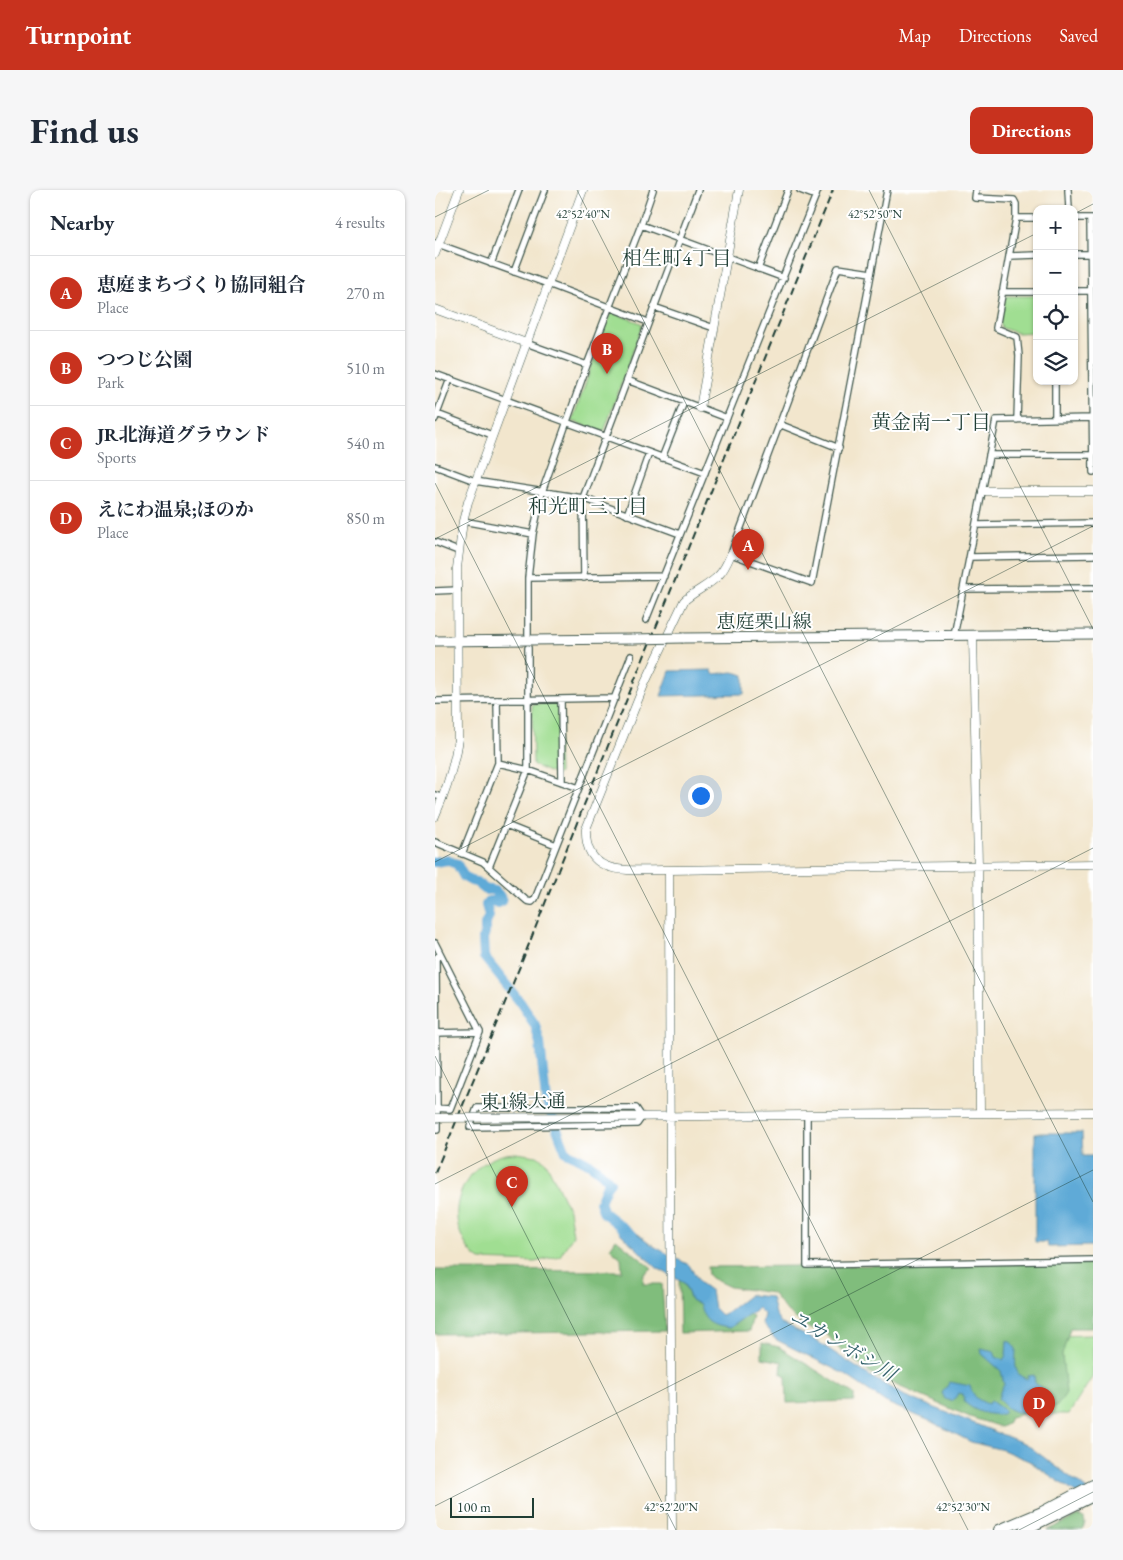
<!DOCTYPE html>
<html lang="en">
<head>
<meta charset="utf-8">
<style>
	body { margin:0; font-family:"EB Garamond","Noto Serif JP",serif; background:#f6f6f7; color:#1f2937 }
	.controls { position:absolute; right:15px; top:15px; display:grid; overflow:hidden; border-radius:10px; box-shadow:0 1px 4px #0004 }
	.controls button { width:45px; height:45px; display:grid; place-items:center; padding:0; border:0; border-bottom:1px solid #e0e1e3; background:#fff; color:#1f2937; font:25px sans-serif }
	.scale { position:absolute; left:15px; bottom:12px; width:84px; box-sizing:border-box; padding-left:5px; border:2px solid #1f3d34; border-top:0; font-size:14px; line-height:18px; white-space:nowrap; color:#1f3d34; -webkit-text-stroke:4px #fff; paint-order:stroke }
	.you { position:absolute; left:265px; top:605px; width:18px; height:18px; margin:-12px; border:4px solid #fff; border-radius:50%; background:#1a73e8; box-shadow:0 0 0 8px #1a73e833 }
	.badge { display:grid; place-items:center; width:32px; height:32px; border-radius:50%; background:#c8321e; color:#fff; font-size:16px; font-weight:700 }
	.pin { position:absolute; translate:-50% -41px; filter:drop-shadow(0 1px 2px #0008) }
	.pin::after { content:''; position:absolute; top:26px; width:18px; height:15px; background:inherit; clip-path:polygon(0 0,100% 0,50% 100%) }
	.list { margin:0; padding:0; list-style:none }
	h2 { display:flex; justify-content:space-between; align-items:center; height:65px; margin:0; padding:0 20px; font-size:21px }
	h2 small { font-size:16px; font-weight:400; color:#747a83 }
	.list li { display:grid; grid-template-columns:32px 1fr auto; gap:15px; align-items:center; box-sizing:border-box; height:75px; padding:0 20px; border-top:1px solid #e0e1e3 }
	.list b { display:block; font-size:19px; white-space:nowrap }
	.list p { margin:0; font-size:16px; white-space:nowrap; color:#747a83 }
	.list em { font-size:16px; font-style:normal; color:#747a83 }
	.icon { flex:none; width:28px; height:28px; fill:none; stroke:currentColor; stroke-width:2; stroke-linecap:round; stroke-linejoin:round }
	.map { position:relative; flex:none; width:658px; height:1340px; overflow:hidden; border-radius:10px }
	header { display:flex; align-items:center; gap:30px; box-sizing:border-box; height:70px; padding:0 25px; background:#c8321e; color:#fff }
	header strong { font-size:24px }
	nav { display:flex; gap:28px; margin-inline-start:auto; font-size:18px }
	.intro { display:flex; align-items:center; justify-content:space-between; box-sizing:border-box; height:120px; padding:0 30px }
	h1 { margin:0; font-size:35px }
	.button { padding:12px 22px; border-radius:10px; background:#c8321e; color:#fff; font-size:18px; font-weight:700 }
	main { display:flex; gap:30px; padding:0 30px }
	aside { flex:1; background:#fff; border-radius:10px; box-shadow:0 1px 4px #0004 }
	.map>svg:first-child { display:block }
	.green { fill:#a0de92; stroke:#608e63 }
	.forest { fill:#80bd7c; stroke:#507d58 }
	.water { fill:#5faad7; stroke:#3f7486 }
	.lines { fill:none; stroke-linecap:round; stroke-linejoin:round }
	.river { stroke:#5faad7; stroke-width:10 }
	.street-casing { stroke:#3f564b; stroke-width:8 }
	.secondary-casing { stroke:#3f564b; stroke-width:9 }
	.primary-casing { stroke:#3f564b; stroke-width:11 }
	.highway-casing { stroke:#3f564b; stroke-width:12 }
	.street { stroke:#fff; stroke-width:5.5 }
	.secondary { stroke:#fff; stroke-width:8 }
	.primary { stroke:#fff; stroke-width:9 }
	.highway { stroke:#fff; stroke-width:10 }
	.rail { stroke:#1f3d34; stroke-width:2; stroke-dasharray:8 4; stroke-linecap:butt }
	.secondary-bridge-casing { stroke:#3f564b; stroke-width:9; stroke-linecap:butt }
	.primary-bridge-casing { stroke:#3f564b; stroke-width:11; stroke-linecap:butt }
	.secondary-bridge { stroke:#fff; stroke-width:8 }
	.primary-bridge { stroke:#fff; stroke-width:9 }
	.ticks { fill:none; stroke:#1f3d34; stroke-width:1; stroke-opacity:0.45 }
	.labels { text-anchor:middle; stroke-width:4; stroke-linejoin:round; paint-order:stroke }
	.street-label { font-size:19px; fill:#1f3d34; stroke:#fff }
	.neighbourhood-label { font-size:20px; fill:#1f3d34; stroke:#fff }
	.water-label { font-size:20px; font-style:italic; fill:#35636d; stroke:#fff }
	.ticks-label { font-size:12px; text-anchor:middle; fill:#1f3d34; stroke:#fff; stroke-width:4; stroke-linejoin:round; paint-order:stroke }
</style>
</head>
<body>
<header>
<strong>Turnpoint</strong>
<nav><a>Map</a><a>Directions</a><a>Saved</a></nav>
</header>
<div class="intro"><h1>Find us</h1><a class="button">Directions</a></div>
<main>
<aside>
<h2>Nearby<small>4 results</small></h2>
<ul class="list">
<li><span class="badge">A</span><div><b>恵庭まちづくり協同組合</b><p>Place</p></div><em>270 m</em></li>
<li><span class="badge">B</span><div><b>つつじ公園</b><p>Park</p></div><em>510 m</em></li>
<li><span class="badge">C</span><div><b>JR北海道グラウンド</b><p>Sports</p></div><em>540 m</em></li>
<li><span class="badge">D</span><div><b>えにわ温泉;ほのか</b><p>Place</p></div><em>850 m</em></li>
</ul>
</aside>
<div class="map">
<svg width="658" height="1340" viewBox="0 0 658 1340">
	<rect width="100%" height="100%" fill="#fff"/>
	<filter id="ink" filterUnits="userSpaceOnUse"><feTurbulence type="fractalNoise" baseFrequency=".02" numOctaves="2"/><feDisplacementMap in="SourceGraphic" scale="10" xChannelSelector="R" yChannelSelector="G"/><feConvolveMatrix kernelMatrix="1 2 1 2 8 2 1 2 1" color-interpolation-filters="sRGB"/></filter>
	<filter id="wash" filterUnits="userSpaceOnUse"><feTurbulence type="fractalNoise" baseFrequency=".0096" numOctaves="4" result="noise"/><feDisplacementMap in="SourceGraphic" scale="20" xChannelSelector="R" yChannelSelector="G"/><feGaussianBlur stdDeviation="1.12" result="paint"/><feColorMatrix in="noise" values="0 0 0 0 0 0 0 0 0 0 0 0 0 0 0 0 0 1.4 0 .05"/><feComposite in="paint" operator="in"/></filter>
	<g filter="url(#wash)">
		<rect width="100%" height="100%" fill="#f2e6cd"/>
		<path class="green" d="M 571,106 L 602,106 L 602,142 L 582,143 L 567,138 L 565,133 Z
			M 176,122 L 206,133 L 207,136 L 169,242 L 137,231 Z
			M 122,513 L 124,583 L 121,585 L 98,575 L 97,514 Z
			M 81,963 L 102,966 L 111,972 L 134,1020 L 138,1045 L 125,1066 L 100,1072 L 45,1070 C 37,1065 32,1058 28,1049 C 8,1010 39,964 81,963 Z
			M 658,1145 L 658,1186 L 634,1224 L 603,1224 L 616,1212 L 618,1146 Z"/>
		<path class="forest" d="M 181,1049 L 217,1078 L 209,1084 L 208,1094 L 227,1094 L 230,1141 L 0,1144 L 0,1080 L 187,1081 L 186,1068 L 175,1058 Z
			M 658,1073 L 658,1138 L 635,1138 L 627,1165 L 631,1203 L 622,1216 L 575,1227 L 572,1234 L 566,1237 L 535,1227 L 440,1186 L 418,1170 L 399,1153 L 388,1139 L 375,1139 L 352,1122 L 337,1103 L 295,1097 L 276,1088 L 273,1085 L 272,1077 Z
			M 244,1090 L 249,1093 L 256,1110 L 265,1115 L 294,1138 L 313,1124 L 318,1126 L 314,1141 L 245,1143 Z
			M 327,1153 L 344,1157 L 419,1204 L 419,1211 L 352,1213 L 351,1186 L 346,1183 L 347,1172 L 327,1168 Z
			M 643,1326 L 649,1328 L 650,1333 L 647,1340 L 612,1340 Z"/>
		<path class="water" d="M 277,480 L 278,484 L 298,482 L 309,485 L 309,504 L 226,506 L 235,481 Z
			M 600,943 L 647,943 L 648,966 L 658,966 L 658,1056 L 613,1057 L 612,1052 L 600,1052 Z
			M 190,1034 L 220,1057 L 254,1075 L 265,1093 L 276,1101 L 279,1118 L 286,1125 L 292,1122 L 314,1105 L 336,1107 L 340,1124 L 347,1134 L 380,1150 L 438,1188 L 470,1206 L 591,1254 L 658,1304 L 658,1315 L 594,1271 L 568,1260 L 536,1252 L 495,1231 L 452,1213 L 409,1184 L 340,1149 L 327,1134 L 329,1124 L 323,1118 L 294,1138 C 277,1136 269,1132 265,1115 L 256,1110 L 249,1093 L 222,1078 L 184,1042 Z
			M 572,1150 L 578,1154 L 581,1159 C 581,1171 577,1186 593,1189 L 593,1186 L 599,1185 L 600,1193 L 615,1205 C 612,1225 591,1227 576,1220 C 571,1218 567,1213 563,1209 L 566,1199 L 569,1195 L 566,1181 L 547,1164 L 546,1158 L 559,1161 L 561,1167 L 568,1170 L 571,1165 Z
			M 515,1192 L 535,1196 C 538,1206 542,1210 553,1214 L 556,1211 L 570,1221 L 568,1224 C 553,1226 541,1222 529,1212 L 528,1204 L 523,1203 L 521,1207 L 516,1211 L 510,1209 L 507,1203 Z"/>
		<g class="lines">
			<path class="river" d="M 0,672 L 11,670 L 22,674 L 29,687 L 36,691 L 41,692 L 51,700 C 60,699 64,703 67,711 L 63,713 L 58,711 L 54,711 L 51,715 L 54,726 L 50,735 L 50,743 L 48,748 L 49,767 L 85,812 L 100,835 L 105,853 L 111,911 L 131,962 C 149,970 163,977 175,992 L 171,997 L 165,1012 L 169,1023 L 198,1046"/>
		</g>
	</g>
	<g filter="url(#ink)">
		<g class="lines">
			<g class="street-casing">
				<path id="street" d="M 365,0 L 381,6
					M 541,0 L 540,8 L 579,10 L 581,14 L 581,28 L 561,138 L 582,147 L 584,166 L 582,230
					M 633,0 L 634,19
					M 581,28 L 602,28
					M 639,28 L 657,28
					M 655,28 L 658,282
					M 206,35 L 349,88
					M 0,53 L 113,94 L 213,132
					M 639,64 L 655,64
					M 574,66 L 602,65
					M 56,74 L 84,0
					M 323,79 L 353,0
					M 79,82 L 110,0
					M 436,83 L 403,78 L 296,364 L 377,393 C 403,262 427,131 452,0
					M 639,101 L 655,101
					M 567,102 L 602,102
					M 219,117 L 279,138
					M 91,153 L 152,175
					M 0,184 L 270,283
					M 192,190 L 292,228
					M 620,191 L 620,229
					M 2,224 L 57,245
					M 0,229 L 15,189
					M 344,234 L 404,258
					M 554,265 L 658,265
					M 227,268 L 249,212
					M 0,276 L 40,291 L 148,308 L 245,344
					M 192,325 L 214,263
					M 28,331 L 98,344
					M 542,335 L 658,333
					M 0,352 L 23,361
					M 535,367 L 658,365
					M 93,388 L 229,386
					M 149,388 L 148,308 L 263,0
					M 529,399 L 658,398
					M 0,401 L 23,400
					M 211,430 L 383,0
					M 93,444 L 93,388 L 98,344 L 107,302 L 152,175 L 206,35 L 218,0
					M 519,446 L 561,230 L 658,228
					M 126,509 L 127,592
					M 0,511 L 181,508
					M 63,573 L 93,580 L 144,598
					M 0,605 L 8,608
					M 71,635 L 121,655
					M 0,652 L 48,672 L 92,711 L 97,712 L 100,709 L 196,466
					M 27,664 L 63,573 L 62,510
					M 54,677 L 93,580 L 93,458
					M 0,753 L 45,842 L 15,919 L 0,918
					M 0,843 L 45,842
					M 42,918 L 201,918 L 207,927 L 202,934 L 35,937 Z
					M 372,925 L 372,1075 L 658,1070
					M 0,940 L 2,940 L 2,918 L 1,770 L 2,767 L 6,765"/>
			</g>
			<g class="secondary-casing">
				<path id="secondary" d="M 0,64 L 24,0
					M 0,119 L 91,153
					M 265,218 L 304,0
					M 548,301 L 658,301
					M 538,446 L 543,675 L 545,923
					M 0,626 C 11,601 19,577 23,549 L 22,378 L 28,331 L 33,312 L 148,0
					M 234,680 C 199,679 149,690 151,639 L 209,495 L 249,411 C 259,401 274,396 284,385 C 290,379 293,371 296,364
					M 177,927 L 658,922
					M 237,1340 C 234,1120 235,900 234,680 L 658,674"/>
			</g>
			<g class="primary-casing">
				<path id="primary" d="M 248,448 L 658,444
					M 0,451 L 198,449"/>
			</g>
			<g class="highway-casing">
				<path id="highway" d="M 564,1340 L 607,1322 L 658,1295
					M 589,1340 L 658,1306"/>
			</g>
			<use href="#street" class="street"/>
			<use href="#secondary" class="secondary"/>
			<use href="#primary" class="primary"/>
			<use href="#highway" class="highway"/>
			<path class="rail" d="M 0,983 L 92,759 L 147,620 L 398,0"/>
			<g class="secondary-bridge-casing">
				<path id="secondary-bridge" d="M 0,928 L 177,927"/>
			</g>
			<g class="primary-bridge-casing">
				<path id="primary-bridge" d="M 198,449 L 248,448"/>
			</g>
			<use href="#secondary-bridge" class="secondary-bridge"/>
			<use href="#primary-bridge" class="primary-bridge"/>
		</g>
	</g>
	<path class="ticks" d="M 142,0 L 658,1012M 434,0 L 658,439M 639,24 L 658,14M 0,27 L 54,0M 0,293 L 533,1340M 0,349 L 602,43M 0,672 L 658,336M 0,866 L 241,1340M 0,994 L 658,658M 0,1316 L 658,980M 584,1340 L 658,1302"/>
	<g class="labels">
		<g class="street-label">
			<text x="329" y="438">恵庭栗山線</text>
			<text transform="translate(88 911) rotate(-1)" y="7">東1線大通</text>
		</g>
		<g class="neighbourhood-label">
			<text x="242" y="75">相生町4丁目</text>
			<text x="496" y="239">黄金南一丁目</text>
			<text x="153" y="323">和光町三丁目</text>
		</g>
		<g class="water-label">
			<text transform="translate(408 1155) rotate(31)" y="7">ユカンボシ川</text>
		</g>
	</g>
	<g class="ticks-label">
		<text x="148" y="28">42°52'40"N</text>
		<text x="440" y="28">42°52'50"N</text>
		<text x="236" y="1321">42°52'20"N</text>
		<text x="528" y="1321">42°52'30"N</text>
	</g>
</svg>
<div class="controls">
<button>+</button>
<button>−</button>
<button><svg class="icon" aria-label="locate" viewBox="0 0 24 24"><circle cx="12" cy="12" r="6"/><path d="M12 2v4M12 18v4M2 12h4M18 12h4"/></svg></button>
<button><svg class="icon" aria-label="layers" viewBox="0 0 24 24"><path d="M12 4l9 5-9 5-9-5zM3 14l9 5 9-5"/></svg></button>
</div>
<div class="scale">100 m</div>
<div class="you"></div>
<div class="pin badge" style="left:313px;top:380px">A</div>
<div class="pin badge" style="left:172px;top:184px">B</div>
<div class="pin badge" style="left:77px;top:1017px">C</div>
<div class="pin badge" style="left:604px;top:1238px">D</div>
</div>
</main>
</body>
</html>
